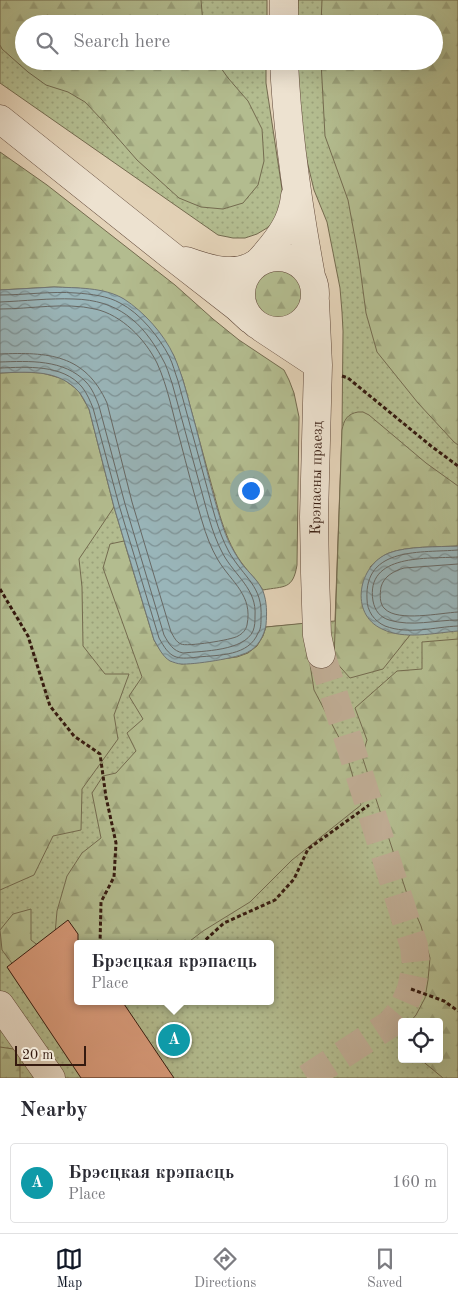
<!DOCTYPE html>
<html lang="en">
<head>
<meta charset="utf-8">
<style>
	body { margin:0; font-family:"Old Standard TT",serif; background:#f2f2f3; color:#2b2b33 }
	.controls { position:absolute; right:15px; bottom:15px; display:grid; overflow:hidden; border-radius:5px; box-shadow:0 5px 20px #0002 }
	.controls button { width:45px; height:45px; display:grid; place-items:center; padding:0; border:0; border-bottom:1px solid #e1e1e2; background:#fff; color:#2b2b33; font:25px sans-serif }
	.scale { position:absolute; left:15px; bottom:12px; width:71px; box-sizing:border-box; padding-left:5px; border:2px solid #351a0f; border-top:0; font-size:14px; line-height:18px; white-space:nowrap; color:#351a0f; -webkit-text-stroke:4px #ede2d0; paint-order:stroke }
	.you { position:absolute; left:250px; top:490px; width:18px; height:18px; margin:-12px; border:4px solid #fff; border-radius:50%; background:#1a73e8; box-shadow:0 0 0 8px #1a73e833 }
	.badge { display:grid; place-items:center; width:32px; height:32px; border-radius:50%; background:#111827; color:#fff; font-size:16px; font-weight:700 }
	.pin { position:absolute; translate:-50% -50%; border:2px solid #fff; box-shadow:0 1px 5px #0006 }
	.popup { position:absolute; left:74px; top:940px; width:200px; height:65px; box-sizing:border-box; display:grid; place-content:center; border-radius:5px; background:#fff; filter:drop-shadow(0 1px 4px #0005); font-size:16px; white-space:nowrap; color:#7c7c81 }
	.popup b { font-size:19px; color:#2b2b33 }
	.popup::after { content:''; position:absolute; left:50%; top:100%; margin-left:-10px; border:10px solid transparent; border-top-color:#fff }
	.list { margin:0; padding:0; list-style:none }
	h2 { display:flex; justify-content:space-between; align-items:center; height:65px; margin:0; padding:0 20px; font-size:21px }
	h2 small { font-size:16px; font-weight:400; color:#7c7c81 }
	.list li { display:grid; grid-template-columns:32px 1fr auto; gap:15px; align-items:center; box-sizing:border-box; height:80px; margin:0 10px 10px; padding:0 10px; border:1px solid #e1e1e2; border-radius:5px }
	.list b { display:block; font-size:19px; white-space:nowrap }
	.list p { margin:0; font-size:16px; white-space:nowrap; color:#7c7c81 }
	.list em { font-size:16px; font-style:normal; color:#7c7c81 }
	.icon { flex:none; width:28px; height:28px; fill:none; stroke:currentColor; stroke-width:2; stroke-linecap:round; stroke-linejoin:round }
	.map { position:relative; flex:none; width:458px; height:1078px; overflow:hidden }
	.search { position:absolute; background:#fff; box-shadow:0 5px 20px #0002; left:15px; right:15px; top:15px; height:55px; display:flex; align-items:center; gap:12px; box-sizing:border-box; padding:0 18px; border-radius:28px; color:#7c7c81; font-size:19px }
	.sheet { height:155px; background:#fff }
	nav { display:flex; justify-content:space-around; align-items:center; box-sizing:border-box; height:70px; border-top:1px solid #e1e1e2; background:#fff; font-size:14px; color:#7c7c81 }
	nav a { display:grid; justify-items:center; gap:2px }
	nav .on { color:#111827 }
	.map>svg:first-child { display:block }
	.grass { fill:url(#grass-dots); stroke:#746b4f; fill-rule:evenodd }
	.forest { fill:url(#forest-firs); stroke:#746b4f }
	.water { fill:url(#water-waves); stroke:#717775 }
	.lines { fill:none; stroke-linecap:round; stroke-linejoin:round }
	.shore { stroke:#676864; stroke-width:1 }
	.building { fill:#db9c7c; stroke:#351a0f }
	.minor-tunnel { stroke:#c0ad95; stroke-width:28; stroke-dasharray:28 14; stroke-linecap:butt }
	.minor-casing { stroke:#604839; stroke-width:29 }
	.path { stroke:#351a0f; stroke-width:3; stroke-dasharray:4 2.5; stroke-linecap:butt }
	.minor { stroke:#ede2d0; stroke-width:28 }
	.labels { text-anchor:middle; stroke-width:4; stroke-linejoin:round; paint-order:stroke }
	.street-label { font-size:15px; fill:#351a0f; stroke:#ede2d0 }
</style>
</head>
<body>
<div class="map">
<svg width="458" height="1078" viewBox="0 0 458 1078">
	<defs>
		<pattern id="grass-dots" width="8" height="8" patternUnits="userSpaceOnUse" patternTransform="scale(1.25)"><rect width="8" height="8" fill="#b3bc8f"/><path d="M2 2h.1M6 6h.1" fill="none" stroke="#9ba17a" stroke-width="1.8" stroke-linecap="round"/></pattern>
		<pattern id="forest-firs" width="22" height="20" patternUnits="userSpaceOnUse" patternTransform="scale(1.25)"><rect width="22" height="20" fill="#b3bc8f"/><path d="M5 1l3.5 6h-7zM16 11l3.5 6h-7z" fill="#9ba17a"/></pattern>
		<pattern id="water-waves" width="16" height="10" patternUnits="userSpaceOnUse" patternTransform="scale(1.25)"><rect width="16" height="10" fill="#99b5b9"/><path d="M0 5q4-4 8 0t8 0" fill="none" stroke="#7e9295"/></pattern>
	</defs>
	<rect width="100%" height="100%" fill="#e3d2b7"/>
	<filter id="stains"><feTurbulence type="fractalNoise" baseFrequency=".004" numOctaves="4"/><feColorMatrix values="0 0 0 0 .2 0 0 0 0 .09 0 0 0 0 .02 0 0 0 .5 -.17"/></filter>
	<radialGradient id="worn" r=".72"><stop offset=".6" stop-color="#630" stop-opacity="0"/><stop offset="1" stop-color="#630" stop-opacity=".3"/></radialGradient>
	<path class="grass" d="M 0,0 L 267,0 L 267,24 L 24,24 L 24,61 L 266,61 L 266,83 L 283,196 L 277,220 L 267,228 L 257,234 L 245,238 L 233,238 L 218,235 L 0,83 Z
		M 298,0 L 458,0 L 458,1078 L 0,1078 L 0,373 L 89,409 L 114,507 L 154,640 L 162,653 L 263,636 L 266,627 L 335,621 L 342,430 L 343,331 L 342,312 L 340,288 L 327,222 L 314,190 L 302,140 L 297,61 L 434,61 L 434,24 L 297,24 ZM 78,944 L 270,944 L 270,1001 L 78,1001 ZM 402,1022 L 439,1022 L 439,1059 L 402,1059 Z"/>
	<path class="forest" d="M 0,0 L 201,0 L 203,24 L 24,24 L 24,61 L 216,61 L 228,78 L 248,101 L 262,129 L 264,161 L 258,185 L 243,203 L 223,209 L 201,207 L 179,198 L 137,160 L 102,120 L 85,102 L 68,92 L 46,85 L 28,72 L 2,49 L 0,45 Z
		M 322,0 L 458,0 L 458,445 L 454,442 L 418,403 L 377,352 L 366,313 L 359,260 L 348,200 L 325,136 L 321,61 L 434,61 L 434,24 L 321,24 Z
		M 0,152 L 47,185 L 175,285 L 213,319 L 239,340 L 284,370 L 289,380 L 294,393 L 299,417 L 297,565 C 293,590 284,586 263,590 C 257,580 248,572 241,562 C 231,548 225,532 220,516 L 183,380 L 173,354 L 123,299 L 100,291 L 77,288 L 54,287 L 0,290 Z
		M 281,262 C 301,267 314,284 306,304 C 304,311 302,316 296,320 C 290,324 283,325 276,326 L 247,301 L 246,291 L 248,281 L 272,263 Z
		M 20,372 L 42,373 L 53,376 L 63,379 L 78,390 L 89,409 L 114,507 L 79,559 L 82,587 L 83,646 L 105,674 L 129,674 L 114,715 L 118,739 L 82,789 L 81,830 L 53,836 L 34,875 L 0,890 L 0,373 Z
		M 358,412 L 363,412 L 369,415 L 426,463 L 458,486 L 458,546 C 439,547 407,546 389,553 C 382,556 376,561 370,567 L 396,633 L 410,635 L 383,669 L 350,678 L 334,660 L 342,430 C 344,420 347,414 358,412 Z
		M 124,541 L 154,640 L 162,653 L 171,661 L 182,664 L 237,657 L 248,653 L 257,646 L 263,636 L 266,627 L 307,623 L 308,651 L 314,690 L 345,749 L 361,805 L 292,860 L 250,902 L 203,931 L 186,944 L 78,944 L 78,980 L 52,973 L 36,962 L 20,974 L 2,950 L 0,930 L 13,914 L 31,909 L 31,940 L 53,957 L 57,911 L 67,876 L 82,853 L 101,838 L 92,793 L 103,776 L 116,773 L 136,751 L 127,733 L 143,719 L 129,696 L 142,677 L 103,568 L 110,544 Z
		M 458,639 L 458,1078 L 443,1078 L 420,1059 L 439,1059 L 439,1022 L 410,1022 L 416,1015 L 425,998 L 428,980 L 430,958 L 421,926 L 406,891 L 362,756 L 367,740 L 355,708 L 397,671 L 422,669 L 422,642 Z
		M 0,1047 L 20,1050 L 20,1078 L 0,1078 Z"/>
	<path class="water" d="M 54,287 C 76,288 104,287 124,299 C 144,312 164,334 174,356 C 182,374 187,394 192,413 C 203,452 211,492 224,530 C 228,542 235,554 242,564 C 249,573 258,580 263,591 C 267,602 267,613 266,625 C 264,636 258,647 248,652 C 239,658 192,665 181,664 C 178,664 173,662 170,661 C 162,656 159,648 154,640 L 114,507 L 89,409 C 85,402 82,394 76,389 C 56,369 26,372 0,373 L 0,290 Z
		M 458,546 L 458,631 C 434,633 404,640 382,629 C 349,614 358,565 389,553 C 407,546 438,547 458,546 Z"/>
	<g class="lines">
		<path class="shore" d="M 0,295 C 25,295 51,291 76,293 C 91,294 108,296 120,303 C 140,313 159,337 169,356 C 173,364 175,373 178,381 C 187,414 196,447 205,480 C 212,505 217,530 229,552 C 244,578 263,586 261,618 C 261,624 261,629 258,633 C 249,656 219,655 198,657 C 175,660 170,658 159,638 L 119,505 L 93,408 C 90,401 87,393 82,387 C 63,364 27,367 0,368
			M 0,302 C 25,301 49,298 74,299 C 117,300 142,321 162,358 C 167,366 169,375 172,383 C 181,416 190,449 199,482 C 206,506 211,532 223,554 C 235,576 257,589 255,616 C 255,621 255,626 253,631 C 244,651 203,651 183,653 C 173,651 169,644 164,635 L 125,504 L 99,406 C 96,398 92,388 86,382 C 64,359 29,361 0,362
			M 0,309 C 32,309 64,302 95,309 C 122,315 145,339 157,363 C 168,387 173,415 180,440 C 187,467 194,494 202,521 C 206,535 211,548 218,560 C 232,583 253,595 247,625 C 246,630 242,634 238,636 C 232,640 186,647 181,644 C 176,642 174,637 171,632 L 132,502 L 107,403 C 85,354 48,352 0,354
			M 458,550 C 422,553 364,546 367,599 C 367,611 374,621 385,626 C 409,635 434,627 458,626
			M 458,557 C 428,559 365,553 373,601 C 375,611 380,617 389,620 C 412,627 435,620 458,620
			M 458,564 L 404,568 C 394,571 384,576 381,587 C 380,594 379,604 385,609 C 398,622 440,613 458,612"/>
	</g>
	<path class="building" d="M 68,920 L 78,934 L 78,1001 L 122,1001 L 174,1078 L 81,1078 L 7,967 Z"/>
	<g class="lines">
		<path class="minor-tunnel" d="M 307,1078 L 390,1024 L 402,1010 L 411,989 L 416,965 L 414,946 L 321,654"/>
		<g class="minor-casing">
			<path id="minor" d="M 284,24 L 284,0
				M 284,61 C 287,133 298,205 311,276
				M 0,119 L 169,254 L 237,307 L 250,319
				M241 294a37 37 0 1 1 74 0a37 37 0 1 1-74 0Z
				M 186,261 C 208,269 237,278 257,263 C 263,258 268,251 273,245 C 285,230 293,216 295,196
				M 315,301 L 318,365 L 314,517 L 315,573 L 317,635 L 321,654
				M 262,328 L 318,365
				M 0,1005 L 51,1078"/>
		</g>
		<path class="path" d="M 342,376 L 348,378 L 431,446 L 458,466
			M 0,589 L 28,636 L 50,706 L 74,736 L 100,754 L 106,797 L 116,843 L 114,877 L 101,902 L 100,944
			M 201,944 L 224,923 L 275,900 L 294,879 L 308,849 L 369,805
			M 411,989 L 444,1001 L 458,1011"/>
		<use href="#minor" class="minor"/>
	</g>
	<g class="labels">
		<g class="street-label">
			<text transform="translate(316 478) rotate(-89)" y="5">Крэпасны праезд</text>
		</g>
	</g>
	<rect width="100%" height="100%" filter="url(#stains)"/>
	<rect width="100%" height="100%" fill="url(#worn)"/>
</svg>
<div class="controls">
<button><svg class="icon" aria-label="locate" viewBox="0 0 24 24"><circle cx="12" cy="12" r="6"/><path d="M12 2v4M12 18v4M2 12h4M18 12h4"/></svg></button>
</div>
<div class="scale">20 m</div>
<div class="you"></div>
<div class="pin badge" style="left:174px;top:1040px;background:#0f9aa8">A</div>
<div class="popup"><b>Брэсцкая крэпасць</b>Place</div>
<div class="search"><svg class="icon" aria-label="search" viewBox="0 0 24 24"><circle cx="10" cy="10" r="6"/><path d="M15 15l6 6"/></svg>Search here</div>
</div>
<section class="sheet">
<h2>Nearby<small></small></h2>
<ul class="list">
<li><span class="badge" style="background:#0f9aa8">A</span><div><b>Брэсцкая крэпасць</b><p>Place</p></div><em>160 m</em></li>
</ul>
</section>
<nav>
<a class="on"><svg class="icon" aria-label="map" viewBox="0 0 24 24"><path d="M3 6l6-2 6 2 6-2v14l-6 2-6-2-6 2zM9 4v14M15 6v14"/></svg>Map</a>
<a><svg class="icon" aria-label="directions" viewBox="0 0 24 24"><path d="M12 3l9 9-9 9-9-9zM9 14v-3h6M13 9l2 2-2 2"/></svg>Directions</a>
<a><svg class="icon" aria-label="saved" viewBox="0 0 24 24"><path d="M7 4h10v16l-5-4-5 4z"/></svg>Saved</a>
</nav>
</body>
</html>
